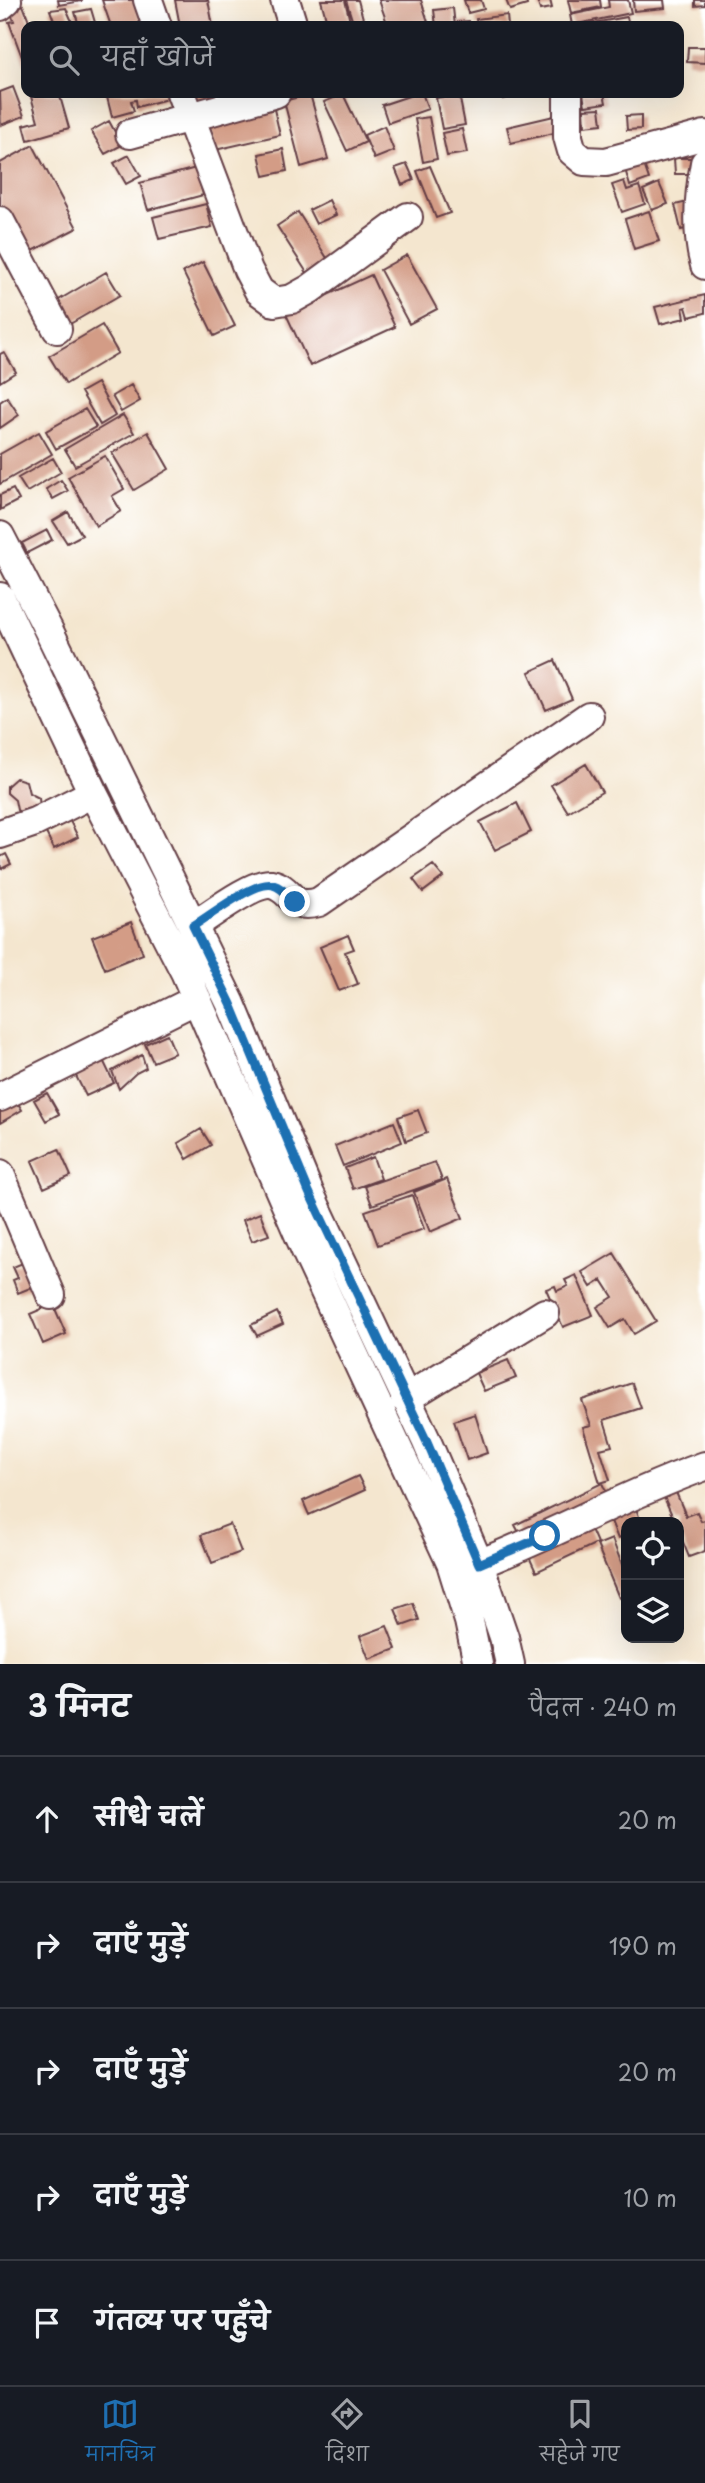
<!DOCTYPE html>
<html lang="hi">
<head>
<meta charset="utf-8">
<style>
	body { margin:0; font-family:"Playpen Sans","Playpen Sans Deva",sans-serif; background:#242831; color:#f1f3f6 }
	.controls { position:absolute; right:21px; bottom:21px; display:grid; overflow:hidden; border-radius:14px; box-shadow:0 7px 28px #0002 }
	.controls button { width:63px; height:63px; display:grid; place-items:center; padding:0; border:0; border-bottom:2px solid #363941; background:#171b24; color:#f1f3f6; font:35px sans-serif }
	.stop { position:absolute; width:21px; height:21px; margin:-16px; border:5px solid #1f6fb2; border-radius:50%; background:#fff }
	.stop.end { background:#1f6fb2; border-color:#fff; box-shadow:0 2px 7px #0008 }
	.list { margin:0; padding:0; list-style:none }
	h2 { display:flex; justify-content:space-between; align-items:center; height:91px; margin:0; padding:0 28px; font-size:30px }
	h2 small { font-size:23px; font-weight:400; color:#9ea1a6 }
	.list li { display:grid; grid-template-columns:46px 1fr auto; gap:21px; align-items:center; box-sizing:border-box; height:126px; padding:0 28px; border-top:2px solid #363941 }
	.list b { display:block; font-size:26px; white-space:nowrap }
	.list em { font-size:23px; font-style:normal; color:#9ea1a6 }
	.icon { flex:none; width:38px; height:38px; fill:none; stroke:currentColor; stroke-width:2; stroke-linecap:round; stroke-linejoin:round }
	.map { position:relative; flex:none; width:705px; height:1664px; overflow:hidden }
	.search { position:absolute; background:#171b24; box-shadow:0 7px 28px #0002; left:21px; right:21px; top:21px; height:77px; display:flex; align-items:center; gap:18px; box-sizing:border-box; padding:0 24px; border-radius:14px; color:#9ea1a6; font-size:26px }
	.sheet { height:721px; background:#171b24 }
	nav { display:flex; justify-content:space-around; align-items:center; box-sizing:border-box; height:98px; border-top:2px solid #363941; background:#171b24; font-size:19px; color:#9ea1a6 }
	nav a { display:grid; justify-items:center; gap:4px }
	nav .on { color:#1f6fb2 }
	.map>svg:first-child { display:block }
	.building { fill:#d39c86 }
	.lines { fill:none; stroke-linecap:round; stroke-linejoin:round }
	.minor-casing { stroke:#643d44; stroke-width:32 }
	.minor { stroke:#fff; stroke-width:28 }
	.route { stroke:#1f6fb2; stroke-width:9 }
</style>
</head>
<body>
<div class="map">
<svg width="705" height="1664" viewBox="0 0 705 1664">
	<rect width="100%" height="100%" fill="#fff"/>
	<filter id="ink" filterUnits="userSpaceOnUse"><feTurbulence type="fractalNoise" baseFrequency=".0143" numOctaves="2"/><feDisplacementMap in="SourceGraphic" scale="14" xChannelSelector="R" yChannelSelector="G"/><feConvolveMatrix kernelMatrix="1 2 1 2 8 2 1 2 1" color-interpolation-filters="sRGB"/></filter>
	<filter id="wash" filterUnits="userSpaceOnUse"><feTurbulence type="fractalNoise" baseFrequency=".00686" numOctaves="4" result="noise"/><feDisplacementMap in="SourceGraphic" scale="28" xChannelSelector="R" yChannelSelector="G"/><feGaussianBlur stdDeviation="1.57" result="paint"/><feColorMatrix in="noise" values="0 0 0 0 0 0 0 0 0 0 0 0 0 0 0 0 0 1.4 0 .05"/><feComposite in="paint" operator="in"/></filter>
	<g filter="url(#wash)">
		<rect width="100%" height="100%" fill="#f4e6cf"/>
		<g id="blocks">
			<path class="building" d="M 58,0 L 82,0 L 82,1 L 59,5 Z
				M 102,0 L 133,0 L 143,26 L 111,26 Z
				M 175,0 L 208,0 L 213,26 L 180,26 Z
				M 321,0 L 345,0 L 351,26 L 328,26 Z
				M 346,0 L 358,0 L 365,26 L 354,26 Z
				M 379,0 L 421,0 L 428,22 L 416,26 L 388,26 Z
				M 464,0 L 481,0 L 484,9 L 468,13 Z
				M 506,0 L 526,0 L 527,5 L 510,10 Z
				M 537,0 L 550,0 L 552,8 L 540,10 Z
				M 568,0 L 600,0 L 601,7 L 571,13 Z
				M 608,0 L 628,0 L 631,13 L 572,25 L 570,15 L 609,7 Z
				M 633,0 L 664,0 L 665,8 L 634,11 Z
				M 695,0 L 705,0 L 705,5 L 695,6 Z
				M 23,5 L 31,26 L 26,26 L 26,68 L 9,22 L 14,21 L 10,10 Z
				M 66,8 L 74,26 L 56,26 L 50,10 Z
				M 453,8 L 455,26 L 436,26 L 434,10 Z
				M 91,9 L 96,26 L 79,26 L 75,12 Z
				M 507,15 L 508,26 L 477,26 L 476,19 Z
				M 627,17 L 629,26 L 583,26 L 583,25 Z
				M 469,21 L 470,26 L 459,26 L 458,22 Z
				M 667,22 L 667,26 L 650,26 L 649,24 Z
				M 688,47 L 705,47 L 705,63 L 687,62 Z
				M 13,87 L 24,116 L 1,125 L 0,92 Z
				M 30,93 L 59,93 L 69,128 L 28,140 L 24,125 L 38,121 Z
				M 106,93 L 169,93 L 171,98 L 137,107 L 136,100 L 131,101 L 134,111 L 112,117 Z
				M 193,93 L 253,93 L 195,105 Z
				M 418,93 L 422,93 L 428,109 L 388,123 L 382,105 Z
				M 501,93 L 523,93 L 523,94 L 503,99 Z
				M 583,93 L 604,93 L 606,103 L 585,106 Z
				M 310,94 L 328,159 L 301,167 L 284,101 Z
				M 343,94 L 366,142 L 347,151 L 324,102 Z
				M 459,94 L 465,125 L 442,129 L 436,98 Z
				M 600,108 L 602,124 L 585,126 L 584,109 Z
				M 274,109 L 280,135 L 215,150 L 209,124 Z
				M 641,115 L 641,129 L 627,130 L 626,116 Z
				M 554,116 L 558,132 L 511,143 L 507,127 Z
				M 429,117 L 437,159 L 423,162 L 415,119 Z
				M 109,121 L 122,145 L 105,154 L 91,131 Z
				M 384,126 L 394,151 L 374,159 L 364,135 Z
				M 462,129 L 467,153 L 447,156 L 442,133 Z
				M 33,145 L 77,228 L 31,252 L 10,223 L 0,205 L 0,163 Z
				M 283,149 L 287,171 L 264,176 L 259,154 Z
				M 129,155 L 141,176 L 126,184 L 114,163 Z
				M 674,158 L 694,158 L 695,174 L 675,174 Z
				M 643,162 L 649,179 L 630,186 L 625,169 Z
				M 407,164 L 414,180 L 402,185 L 395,168 Z
				M 430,166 L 450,213 L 436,218 L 417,171 Z
				M 196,168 L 203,195 L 148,210 L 140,183 Z
				M 624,181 L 627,190 L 639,186 L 645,204 L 622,212 L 612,185 Z
				M 659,183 L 668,204 L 652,210 L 643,190 Z
				M 329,200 L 336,215 L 316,224 L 309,210 Z
				M 692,201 L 697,226 L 681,230 L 675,205 Z
				M 206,204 L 212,227 L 159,239 L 153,217 Z
				M 649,211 L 659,241 L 634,249 L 625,219 Z
				M 298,212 L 332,266 L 311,279 L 277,226 Z
				M 407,255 L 437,309 L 409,324 L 380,270 Z
				M 203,262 L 235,326 L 214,336 L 183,272 Z
				M 106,272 L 120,295 L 70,324 L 57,301 Z
				M 371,275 L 395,327 L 310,366 L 286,314 Z
				M 705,295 L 705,313 L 689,317 L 686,307 L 683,308 L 685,318 L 660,324 L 655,307 Z
				M 102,325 L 118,353 L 66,384 L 49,356 Z
				M 4,352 L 16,372 L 0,382 L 0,354 Z
				M 97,383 L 115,416 L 100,425 L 81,392 Z
				M 131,385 L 140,401 L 121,412 L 112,396 Z
				M 7,397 L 19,415 L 0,428 L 0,402 Z
				M 85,409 L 96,427 L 56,449 L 46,431 Z
				M 123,415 L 134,433 L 75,466 L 65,449 Z
				M 39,432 L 52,454 L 0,484 L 0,454 Z
				M 148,432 L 169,469 L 134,490 L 112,453 Z
				M 105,456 L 124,489 L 112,496 L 121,511 L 96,526 L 68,477 Z
				M 53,458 L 61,472 L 27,492 L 18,478 Z
				M 61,480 L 68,491 L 53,499 L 46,489 Z
				M 13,489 L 19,500 L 0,510 L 0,495 Z
				M 68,512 L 82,535 L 67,543 L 53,521 Z
				M 47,530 L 52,540 L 27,553 L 22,543 Z
				M 555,660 L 572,699 L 546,710 L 529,672 Z
				M 586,764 L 602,792 L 568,812 L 551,785 Z
				M 16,778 L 26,781 L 29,793 L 39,798 L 40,809 L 25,817 L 17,810 L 15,800 L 7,793 L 7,786 Z
				M 517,803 L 531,832 L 495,850 L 480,822 Z
				M 69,819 L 78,837 L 54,849 L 45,831 Z
				M 6,854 L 11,864 L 1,869 L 0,857 Z
				M 433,865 L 443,877 L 423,892 L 413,879 Z
				M 131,922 L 143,954 L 105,969 L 92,937 Z
				M 348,935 L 354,949 L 345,952 L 358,984 L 339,991 L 320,947 Z
				M 167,1034 L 175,1053 L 153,1062 L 145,1044 Z
				M 142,1055 L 146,1068 L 136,1073 L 119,1089 L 112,1071 Z
				M 102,1058 L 114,1083 L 86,1096 L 74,1072 Z
				M 47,1093 L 59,1114 L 46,1121 L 34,1100 Z
				M 14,1097 L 22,1110 L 0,1123 L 0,1105 Z
				M 418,1110 L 427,1133 L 406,1141 L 398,1117 Z
				M 394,1122 L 402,1142 L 343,1166 L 335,1146 Z
				M 201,1129 L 211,1145 L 187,1159 L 178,1143 Z
				M 59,1149 L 71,1176 L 44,1188 L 32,1161 Z
				M 373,1157 L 381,1179 L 353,1189 L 345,1168 Z
				M 435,1162 L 442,1180 L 372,1205 L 365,1186 Z
				M 447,1179 L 463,1218 L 430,1232 L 414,1192 Z
				M 412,1195 L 424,1229 L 378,1245 L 365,1211 Z
				M 260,1213 L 269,1235 L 252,1241 L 243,1220 Z
				M 614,1253 L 656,1321 L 634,1334 L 625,1319 L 610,1328 L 597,1307 L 613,1297 L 602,1280 L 591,1287 L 582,1272 Z
				M 30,1260 L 40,1284 L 18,1293 L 13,1280 L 18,1278 L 13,1267 Z
				M 576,1275 L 593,1315 L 563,1327 L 546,1289 L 555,1286 L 557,1291 L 568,1286 L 565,1280 Z
				M 53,1304 L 66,1334 L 43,1344 L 30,1314 Z
				M 277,1312 L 283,1324 L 257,1336 L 251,1325 Z
				M 508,1360 L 516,1378 L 484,1391 L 476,1373 Z
				M 632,1383 L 641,1408 L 604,1420 L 612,1446 L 600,1449 L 610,1480 L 600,1483 L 583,1427 L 591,1425 L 582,1400 Z
				M 475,1414 L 487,1453 L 467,1460 L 454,1421 Z
				M 358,1476 L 365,1490 L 309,1515 L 303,1501 Z
				M 602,1483 L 610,1501 L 524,1542 L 515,1525 Z
				M 675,1490 L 686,1516 L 697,1512 L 701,1521 L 705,1520 L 705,1551 L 689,1557 L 679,1532 L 679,1522 L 675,1522 L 663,1495 Z
				M 632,1498 L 641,1522 L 626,1522 L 626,1536 L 618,1539 L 606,1508 Z
				M 587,1520 L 597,1543 L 536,1572 L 525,1548 Z
				M 230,1524 L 241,1552 L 212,1563 L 201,1535 Z
				M 612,1539 L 623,1567 L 626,1566 L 626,1595 L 619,1598 L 597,1545 Z
				M 413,1603 L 419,1620 L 402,1626 L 395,1609 Z
				M 387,1626 L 396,1649 L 369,1659 L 360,1636 Z"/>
		</g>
	</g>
	<g filter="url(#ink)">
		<use href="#blocks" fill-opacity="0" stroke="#643d44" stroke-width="2"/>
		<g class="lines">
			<g class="minor-casing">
				<path id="minor" d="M 148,0 L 157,26
					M 285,0 L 293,26
					M 0,6 L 7,0
					M 181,93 L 248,270 L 259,291 L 274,302 L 292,299 L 310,289 L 408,217
					M 568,93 L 568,137 L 572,151 L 584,161 L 606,162 L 705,135
					M 130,134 L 276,93
					M 705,163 C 699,195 696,234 705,265
					M 0,221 L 57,329
					M 0,536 L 48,629 L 231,1004 L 309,1192 L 426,1440 L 479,1564 L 504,1637 L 510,1664
					M 0,597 L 93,793 L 185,972 L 306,1251 L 451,1563 L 469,1621 L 478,1664
					M 0,834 L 35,822 L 93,793
					M 193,926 C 209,916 253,882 271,884 C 293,888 289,911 319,902 L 589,716
					M 0,1097 L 197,999
					M 0,1174 L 51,1295
					M 405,1399 L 545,1313
					M 479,1564 C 555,1534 627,1494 705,1466"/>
			</g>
			<use href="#minor" class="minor"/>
		</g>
	</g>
	<g class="lines" filter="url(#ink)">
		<path class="route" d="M 295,902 C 288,896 282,887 273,885 C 255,880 210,916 193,926 L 231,1004 L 309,1192 L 426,1440 L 479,1564 L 545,1536"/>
	</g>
</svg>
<div class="controls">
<button><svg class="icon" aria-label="locate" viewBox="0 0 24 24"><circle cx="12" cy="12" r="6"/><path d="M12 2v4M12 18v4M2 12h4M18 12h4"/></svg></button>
<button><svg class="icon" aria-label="layers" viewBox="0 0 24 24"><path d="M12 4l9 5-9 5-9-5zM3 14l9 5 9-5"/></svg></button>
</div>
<div class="stop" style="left:545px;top:1536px"></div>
<div class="stop end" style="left:295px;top:902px"></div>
<div class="search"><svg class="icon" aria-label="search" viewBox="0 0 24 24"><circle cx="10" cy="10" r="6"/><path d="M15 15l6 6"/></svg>यहाँ खोजें</div>
</div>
<section class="sheet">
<h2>3 मिनट<small>पैदल · 240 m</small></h2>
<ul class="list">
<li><svg class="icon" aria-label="ahead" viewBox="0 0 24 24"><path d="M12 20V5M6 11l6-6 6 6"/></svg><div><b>सीधे चलें</b></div><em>20 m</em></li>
<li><svg class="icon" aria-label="right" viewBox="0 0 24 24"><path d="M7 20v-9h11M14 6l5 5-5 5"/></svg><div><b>दाएँ मुड़ें</b></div><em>190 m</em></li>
<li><svg class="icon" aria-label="right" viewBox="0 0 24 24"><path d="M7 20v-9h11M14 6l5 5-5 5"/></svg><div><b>दाएँ मुड़ें</b></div><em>20 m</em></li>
<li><svg class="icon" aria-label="right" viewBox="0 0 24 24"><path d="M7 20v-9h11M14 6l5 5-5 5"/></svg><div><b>दाएँ मुड़ें</b></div><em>10 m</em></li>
<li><svg class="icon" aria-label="arrive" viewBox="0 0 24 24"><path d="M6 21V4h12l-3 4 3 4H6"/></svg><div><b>गंतव्य पर पहुँचे</b></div></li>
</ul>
</section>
<nav>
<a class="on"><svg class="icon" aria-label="map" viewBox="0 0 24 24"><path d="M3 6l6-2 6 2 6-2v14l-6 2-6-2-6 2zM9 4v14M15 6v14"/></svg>मानचित्र</a>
<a><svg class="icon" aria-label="directions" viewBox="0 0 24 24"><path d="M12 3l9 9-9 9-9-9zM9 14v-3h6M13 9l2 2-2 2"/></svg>दिशा</a>
<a><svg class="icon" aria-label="saved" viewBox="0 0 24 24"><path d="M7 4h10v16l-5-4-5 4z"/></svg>सहेजे गए</a>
</nav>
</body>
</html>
